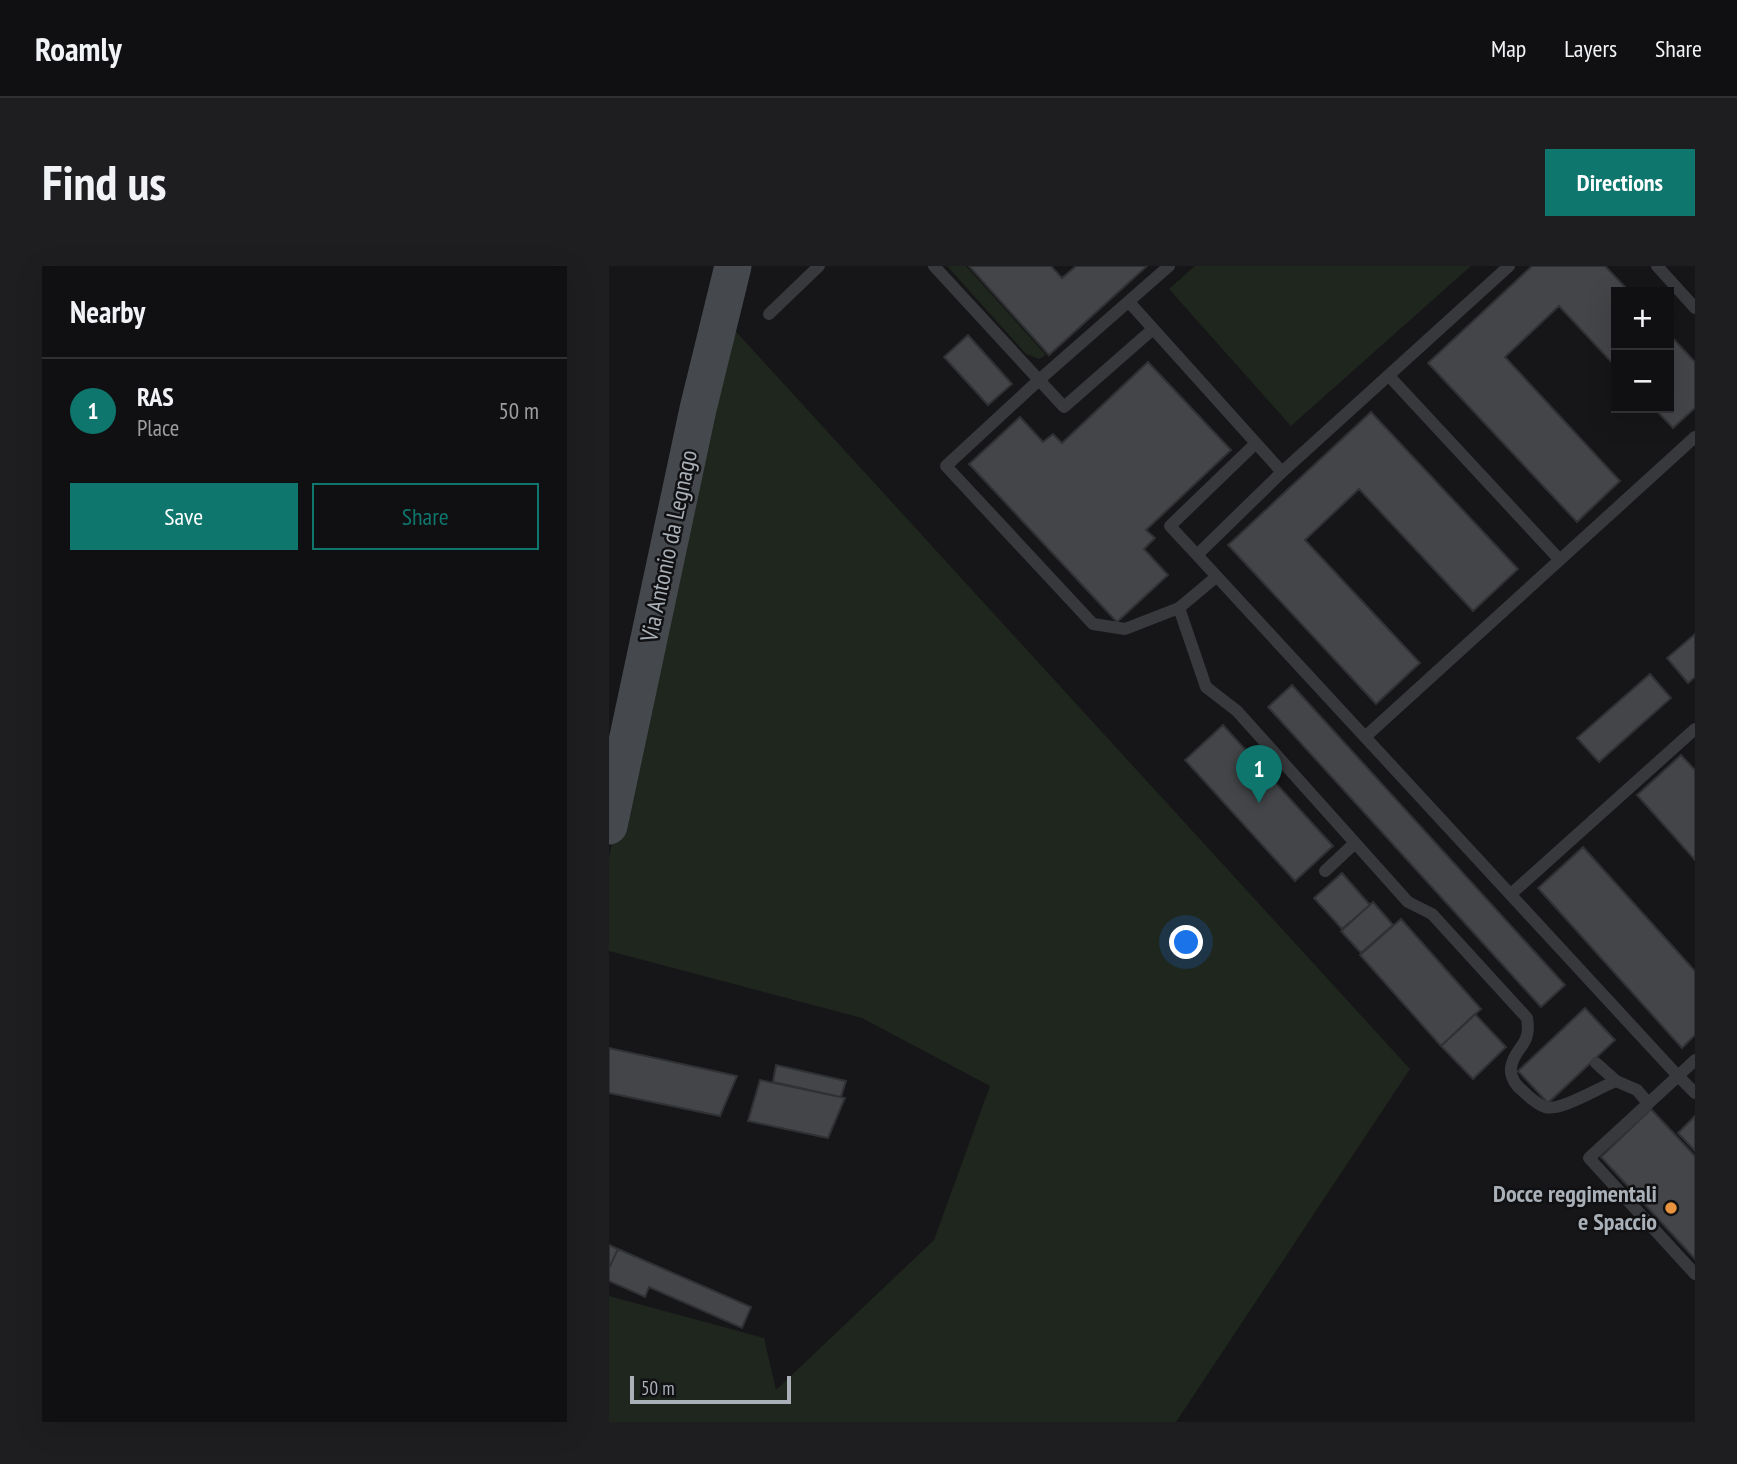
<!DOCTYPE html>
<html lang="en">
<head>
<meta charset="utf-8">
<style>
	body { margin:0; font-family:"PT Sans Narrow",sans-serif; background:#1e1e20; color:#f1f3f6 }
	.controls { position:absolute; right:21px; top:21px; display:grid; overflow:hidden; border-radius:0px; box-shadow:0 7px 28px #0002 }
	.controls button { width:63px; height:63px; display:grid; place-items:center; padding:0; border:0; border-bottom:2px solid #303032; background:#101012; color:#f1f3f6; font:35px sans-serif }
	.scale { position:absolute; left:21px; bottom:18px; width:161px; box-sizing:border-box; padding-left:7px; border:4px solid #a9b0b7; border-top:0; font-size:19px; line-height:24px; white-space:nowrap; color:#a9b0b7; -webkit-text-stroke:5px #111113; paint-order:stroke }
	.you { position:absolute; left:578px; top:677px; width:24px; height:24px; margin:-18px; border:5px solid #fff; border-radius:50%; background:#1a73e8; box-shadow:0 0 0 10px #1a73e833 }
	.badge { display:grid; place-items:center; width:46px; height:46px; border-radius:50%; background:#0f766e; color:#fff; font-size:23px; font-weight:700 }
	.pin { position:absolute; translate:-50% -58px; filter:drop-shadow(0 2px 4px #0008) }
	.pin::after { content:''; position:absolute; top:37px; width:24px; height:21px; background:inherit; clip-path:polygon(0 0,100% 0,50% 100%) }
	.list { margin:0; padding:0; list-style:none }
	h2 { display:flex; justify-content:space-between; align-items:center; height:91px; margin:0; padding:0 28px; font-size:30px }
	h2 small { font-size:23px; font-weight:400; color:#9c9d9f }
	.list li { display:grid; grid-template-columns:46px 1fr auto; gap:21px; align-items:center; box-sizing:border-box; height:105px; padding:0 28px; border-top:2px solid #303032 }
	.list b { display:block; font-size:26px; white-space:nowrap }
	.list p { margin:0; font-size:23px; white-space:nowrap; color:#9c9d9f }
	.list em { font-size:23px; font-style:normal; color:#9c9d9f }
	.actions { display:flex; gap:14px; padding:21px 28px }
	.actions a { flex:1; padding:16px 0; border:2px solid #0f766e; border-radius:0px; text-align:center; font-size:24px; color:#0f766e }
	.actions .main { background:#0f766e; color:#fff }
	.map { position:relative; flex:none; width:1086px; height:1156px; overflow:hidden; border-radius:0px }
	header { display:flex; align-items:center; gap:42px; box-sizing:border-box; height:98px; padding:0 35px; background:#101012; border-bottom:2px solid #303032 }
	header strong { font-size:33px }
	nav { display:flex; gap:38px; margin-inline-start:auto; font-size:24px }
	.intro { display:flex; align-items:center; justify-content:space-between; box-sizing:border-box; height:168px; padding:0 42px }
	h1 { margin:0; font-size:49px }
	.button { padding:18px 32px; border-radius:0px; background:#0f766e; color:#fff; font-size:24px; font-weight:700 }
	main { display:flex; gap:42px; padding:0 42px }
	aside { flex:1; background:#101012; border-radius:0px; box-shadow:0 7px 28px #0002 }
	.map>svg:first-child { display:block }
	.green { fill:#1e261e }
	.building { fill:#434548; stroke:#303134; stroke-width:2 }
	.lines { fill:none; stroke-linecap:round; stroke-linejoin:round }
	.lane { stroke:#37393d; stroke-width:12 }
	.secondary { stroke:#45484d; stroke-width:37 }
	.poi-dot { fill:#e8933e; stroke:#111113; stroke-width:2.5 }
	.labels { text-anchor:middle; stroke-width:5; stroke-linejoin:round; paint-order:stroke }
	.street-label { font-size:24px; fill:#a9b0b7; stroke:#111113 }
	.poi-label { font-size:24px; font-weight:bold; fill:#a9b0b7; stroke:#111113; text-anchor:end }
</style>
</head>
<body>
<header>
<strong>Roamly</strong>
<nav><a>Map</a><a>Layers</a><a>Share</a></nav>
</header>
<div class="intro"><h1>Find us</h1><a class="button">Directions</a></div>
<main>
<aside>
<h2>Nearby<small></small></h2>
<ul class="list">
<li><span class="badge">1</span><div><b>RAS</b><p>Place</p></div><em>50 m</em></li>
</ul>
<div class="actions"><a class="main">Save</a><a>Share</a></div>
</aside>
<div class="map">
<svg width="1086" height="1156" viewBox="0 0 1086 1156">
	<rect width="100%" height="100%" fill="#161618"/>
	<path class="green" d="M 338,0 L 357,0 L 437,89 L 430,93 L 417,88 Z
		M 586,0 L 862,0 L 682,160 L 560,23 Z
		M 120,58 L 801,803 L 567,1156 L 0,1156 L 0,1030 L 155,1072 L 167,1124 L 325,974 L 381,820 L 253,752 L 0,685 L 0,591 Z"/>
	<path class="building" d="M 360,0 L 442,0 L 453,12 L 467,0 L 538,0 L 440,89 Z
		M 923,0 L 996,0 L 1021,26 L 1007,26 L 1007,101 L 950,40 L 896,91 L 1011,215 L 968,256 L 819,97 Z
		M 1060,68 L 1086,96 L 1086,142 L 1064,162 L 1045,142 L 1060,142 Z
		M 359,69 L 403,118 L 379,139 L 335,91 Z
		M 539,96 L 622,184 L 537,264 L 546,272 L 535,283 L 559,309 L 508,356 L 360,198 L 411,151 L 434,176 L 444,168 L 453,177 Z
		M 762,146 L 909,303 L 864,345 L 750,223 L 696,274 L 811,397 L 767,438 L 619,279 Z
		M 1086,368 L 1086,411 L 1079,417 L 1058,392 Z
		M 1041,408 L 1062,432 L 990,496 L 968,472 Z
		M 683,419 L 956,719 L 932,741 L 659,441 Z
		M 614,459 L 724,580 L 686,615 L 576,494 Z
		M 1072,489 L 1086,504 L 1086,594 L 1028,529 Z
		M 974,581 L 1086,705 L 1086,769 L 1073,782 L 929,622 Z
		M 733,607 L 761,639 L 733,663 L 705,632 Z
		M 764,636 L 784,659 L 752,687 L 732,665 Z
		M 792,653 L 872,743 L 832,780 L 751,689 Z
		M 976,742 L 1006,774 L 939,837 L 909,805 Z
		M 866,748 L 897,781 L 864,813 L 832,780 Z
		M 0,782 L 128,810 L 111,850 L 0,827 Z
		M 167,799 L 237,815 L 232,831 L 164,816 Z
		M 151,814 L 236,832 L 219,872 L 139,855 Z
		M 1042,843 L 1086,890 L 1086,993 L 992,891 Z
		M 1086,850 L 1086,885 L 1069,867 Z
		M 0,979 L 9,983 L 0,1002 Z
		M 9,983 L 142,1041 L 133,1062 L 40,1021 L 36,1031 L 0,1015 L 0,1002 Z"/>
	<g class="lines">
		<path class="lane" d="M 325,0 L 430,114 L 337,200 L 484,358 L 516,363 L 570,342 L 607,311
			M 1048,0 L 1086,42
			M 520,36 L 673,206
			M 160,48 L 210,0
			M 544,63 L 455,141 L 430,114 L 560,0
			M 780,110 L 950,293
			M 647,177 L 561,260 L 588,289 L 673,206 L 900,0
			M 588,289 L 1069,810 L 980,892 L 1086,1008
			M 570,342 L 597,421 L 628,445 L 799,636 L 823,648 L 918,752 C 923,781 905,780 902,802 C 901,811 907,820 914,825 C 920,831 928,838 936,841 C 951,846 991,821 1007,815
			M 756,471 L 1086,171
			M 716,605 L 746,577
			M 902,628 L 1086,463
			M 1086,794 L 1069,810 L 1086,827
			M 987,797 L 1007,815 L 1028,824 L 1039,837"/>
		<path class="secondary" d="M 0,560 L 89,143 L 124,0"/>
	</g>
	<circle class="poi-dot" cx="1062" cy="942" r="7"/>
	<g class="labels">
		<g class="street-label">
			<text transform="translate(60 280) rotate(-78)" y="8">Via Antonio da Legnago</text>
		</g>
		<g class="poi-label">
			<text x="1048" y="936">Docce reggimentali<tspan x="1048" dy="28">e Spaccio</tspan></text>
		</g>
	</g>
</svg>
<div class="controls">
<button>+</button>
<button>−</button>
</div>
<div class="scale">50 m</div>
<div class="you"></div>
<div class="pin badge" style="left:650px;top:537px">1</div>
</div>
</main>
</body>
</html>
